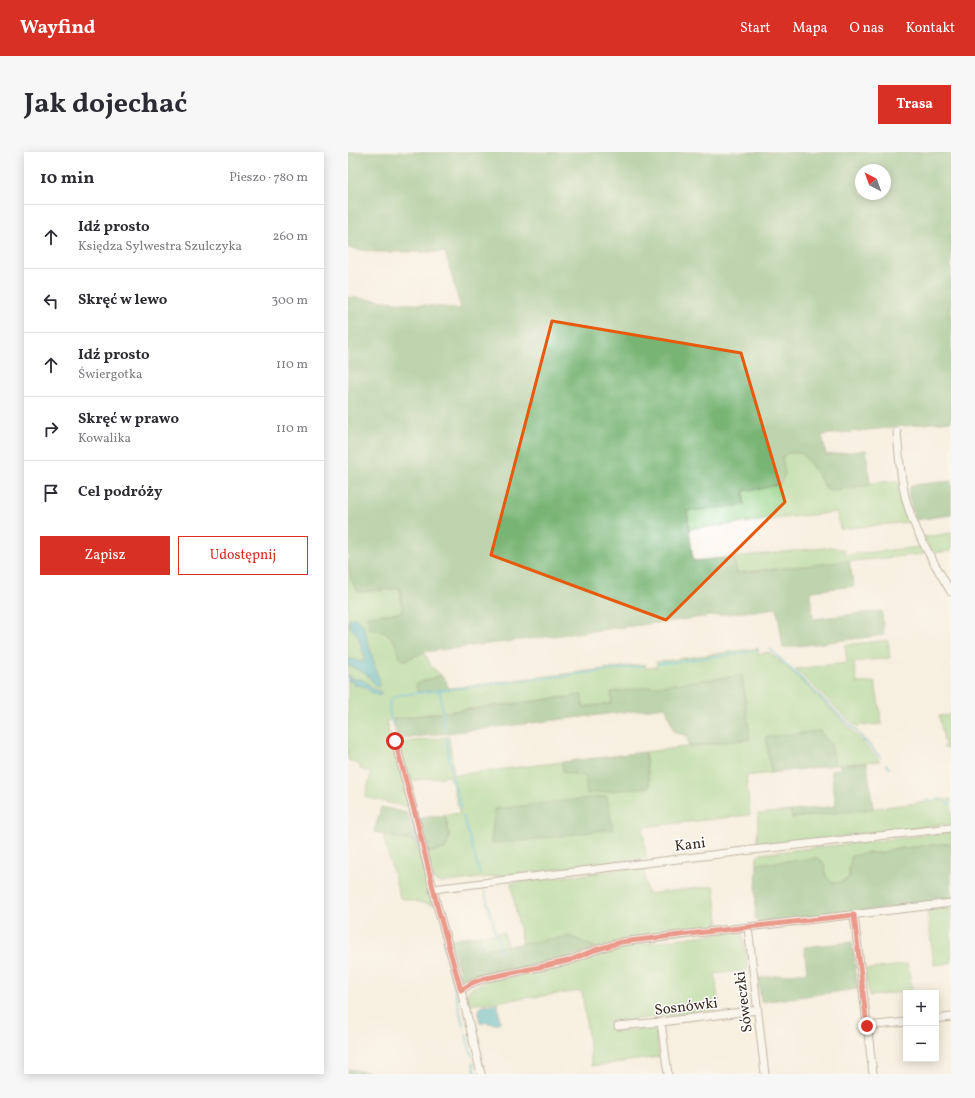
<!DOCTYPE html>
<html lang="pl">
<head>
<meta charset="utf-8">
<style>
	body { margin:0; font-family:Vollkorn,serif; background:#f7f7f7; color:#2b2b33 }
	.controls { position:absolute; right:12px; bottom:12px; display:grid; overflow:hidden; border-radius:0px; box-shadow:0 2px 10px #0003 }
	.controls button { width:36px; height:36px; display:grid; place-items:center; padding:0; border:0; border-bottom:1px solid #e1e1e2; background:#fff; color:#2b2b33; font:20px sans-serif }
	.compass { position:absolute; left:507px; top:12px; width:36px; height:36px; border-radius:50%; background:#fff; box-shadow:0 2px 10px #0003; rotate:319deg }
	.stop { position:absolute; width:12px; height:12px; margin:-9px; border:3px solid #d93025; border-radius:50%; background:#fff }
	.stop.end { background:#d93025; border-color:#fff; box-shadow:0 1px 4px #0008 }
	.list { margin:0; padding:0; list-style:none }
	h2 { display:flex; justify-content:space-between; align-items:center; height:52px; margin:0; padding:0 16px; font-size:17px }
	h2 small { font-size:13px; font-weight:400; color:#7c7c81 }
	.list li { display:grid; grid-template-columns:26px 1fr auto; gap:12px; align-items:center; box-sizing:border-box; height:64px; padding:0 16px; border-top:1px solid #e1e1e2 }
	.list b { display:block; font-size:15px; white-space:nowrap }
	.list p { margin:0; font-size:13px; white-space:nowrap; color:#7c7c81 }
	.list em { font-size:13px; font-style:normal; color:#7c7c81 }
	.actions { display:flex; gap:8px; padding:12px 16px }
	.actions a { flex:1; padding:9px 0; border:1px solid #d93025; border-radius:0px; text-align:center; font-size:14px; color:#d93025 }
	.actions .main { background:#d93025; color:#fff }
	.icon { flex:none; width:22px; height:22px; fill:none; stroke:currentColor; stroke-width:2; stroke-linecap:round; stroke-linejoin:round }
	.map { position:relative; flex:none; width:603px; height:922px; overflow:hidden; border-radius:0px }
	header { display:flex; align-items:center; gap:24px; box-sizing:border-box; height:56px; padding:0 20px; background:#d93025; color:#fff }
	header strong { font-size:19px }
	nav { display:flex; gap:22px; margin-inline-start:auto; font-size:14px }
	.intro { display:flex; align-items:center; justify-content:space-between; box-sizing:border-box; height:96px; padding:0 24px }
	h1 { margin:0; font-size:28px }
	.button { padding:10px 18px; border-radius:0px; background:#d93025; color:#fff; font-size:14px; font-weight:700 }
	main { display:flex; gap:24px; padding:0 24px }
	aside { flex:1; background:#fff; border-radius:0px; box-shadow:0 2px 10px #0003 }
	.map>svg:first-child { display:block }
	.green { fill:#96d286; stroke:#687e52 }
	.forest { fill:#78b473; stroke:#5a6f48; fill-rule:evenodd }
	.water { fill:#47b5c3; stroke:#417070 }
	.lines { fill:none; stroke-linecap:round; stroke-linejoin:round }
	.stream { stroke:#47b5c3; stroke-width:2 }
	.street-casing { stroke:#7d6f62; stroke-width:9 }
	.street { stroke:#fff; stroke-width:7 }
	.route { stroke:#d93025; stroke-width:5 }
	.marked { fill:none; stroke:#e8590c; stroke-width:3; stroke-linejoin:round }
	.labels { text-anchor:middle; stroke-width:3; stroke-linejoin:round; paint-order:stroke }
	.street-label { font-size:15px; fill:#3b2a1e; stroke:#fff }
</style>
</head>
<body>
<header>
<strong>Wayfind</strong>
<nav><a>Start</a><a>Mapa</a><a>O nas</a><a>Kontakt</a></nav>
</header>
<div class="intro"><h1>Jak dojechać</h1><a class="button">Trasa</a></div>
<main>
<aside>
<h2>10 min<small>Pieszo · 780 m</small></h2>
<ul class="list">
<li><svg class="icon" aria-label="ahead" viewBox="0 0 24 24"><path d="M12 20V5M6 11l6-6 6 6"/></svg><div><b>Idź prosto</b><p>Księdza Sylwestra Szulczyka</p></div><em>260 m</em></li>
<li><svg class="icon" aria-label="left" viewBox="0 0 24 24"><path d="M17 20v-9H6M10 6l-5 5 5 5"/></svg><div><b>Skręć w lewo</b></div><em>300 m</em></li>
<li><svg class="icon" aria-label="ahead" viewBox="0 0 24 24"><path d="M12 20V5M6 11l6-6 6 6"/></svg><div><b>Idź prosto</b><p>Świergotka</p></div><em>110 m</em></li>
<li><svg class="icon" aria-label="right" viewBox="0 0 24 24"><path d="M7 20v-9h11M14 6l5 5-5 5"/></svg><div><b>Skręć w prawo</b><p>Kowalika</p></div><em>110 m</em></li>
<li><svg class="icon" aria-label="arrive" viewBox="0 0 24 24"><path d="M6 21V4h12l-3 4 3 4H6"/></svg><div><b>Cel podróży</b></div></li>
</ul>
<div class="actions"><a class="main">Zapisz</a><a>Udostępnij</a></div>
</aside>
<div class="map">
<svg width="603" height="922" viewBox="0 0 603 922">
	<rect width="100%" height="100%" fill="#fff"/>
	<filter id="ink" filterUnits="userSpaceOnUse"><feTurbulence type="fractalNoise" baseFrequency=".025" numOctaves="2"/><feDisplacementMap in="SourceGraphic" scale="8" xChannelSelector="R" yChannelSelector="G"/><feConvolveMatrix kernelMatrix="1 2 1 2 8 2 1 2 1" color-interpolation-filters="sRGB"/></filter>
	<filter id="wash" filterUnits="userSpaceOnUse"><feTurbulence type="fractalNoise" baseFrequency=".012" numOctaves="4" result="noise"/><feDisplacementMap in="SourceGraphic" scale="16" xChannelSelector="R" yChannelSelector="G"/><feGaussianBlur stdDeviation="0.9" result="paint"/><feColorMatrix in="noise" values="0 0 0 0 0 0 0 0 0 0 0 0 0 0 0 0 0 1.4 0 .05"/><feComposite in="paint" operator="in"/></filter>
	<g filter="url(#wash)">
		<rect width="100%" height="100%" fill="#f7efdf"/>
		<path class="green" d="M 439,301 L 454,301 L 464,314 L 478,336 L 483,338 L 522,333 L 522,331 L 551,329 L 553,351 L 561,370 L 492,377 L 489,360 L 341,377 L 339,359 L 396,353 L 396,338 L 412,337 L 437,322 L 434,305 Z
			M 603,381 L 603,399 L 584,401 L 576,385 Z
			M 483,395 L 496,398 L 497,403 L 571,395 L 576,402 L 388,421 L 386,405 Z
			M 0,407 L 3,427 L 12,440 L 52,436 L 54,460 L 19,464 L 22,477 C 43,480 48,488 52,507 L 58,508 L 76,500 L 83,514 L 93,523 L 68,532 L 94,537 L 297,512 L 298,516 L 309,515 L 308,510 L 410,496 L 411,502 L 421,500 C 461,533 497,571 532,609 L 487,613 L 483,592 L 418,585 L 423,621 L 398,624 L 402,663 L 295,675 L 298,706 L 92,731 L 86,728 L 79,701 L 102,686 L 97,663 L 112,661 L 102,624 L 60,629 L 51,591 L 101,585 L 106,623 L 214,610 L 215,620 L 302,635 L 297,600 L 402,587 L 394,524 L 263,540 L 264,551 L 235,555 L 234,543 L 71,563 L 38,569 L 61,652 L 58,655 L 17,645 L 23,621 L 12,617 L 12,613 L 0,608 Z
			M 540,488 L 542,506 L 506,510 L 509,531 L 527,530 L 534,572 L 507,574 L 447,517 L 499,511 L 497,493 Z
			M 603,563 L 603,596 L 595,596 L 597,593 L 591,564 Z
			M 603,647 L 603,672 L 413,694 L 409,692 L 410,662 L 442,659 L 444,666 Z
			M 603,680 L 603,691 L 546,697 L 533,701 L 519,701 L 501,715 L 501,726 L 493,730 L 485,731 L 478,725 L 477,713 L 469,706 L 409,712 L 409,705 L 412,702 Z
			M 35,683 L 68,690 L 85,753 L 52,746 Z
			M 296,715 L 299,742 L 366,734 L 371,775 L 248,796 L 222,784 L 174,792 L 163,731 Z
			M 603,755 L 603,811 L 586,813 L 579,758 Z
			M 394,778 L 400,818 L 367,822 L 371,857 L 267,870 L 269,880 L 303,875 L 308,880 L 311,905 L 244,914 L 234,839 L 120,853 L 119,843 L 122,837 L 137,829 L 161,825 L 217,811 L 258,797 Z
			M 156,780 L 159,794 L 135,798 L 131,783 Z
			M 560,812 L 564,839 L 521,844 L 517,818 Z"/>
		<path class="forest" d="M 0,0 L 603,0 L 603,269 L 474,283 L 478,303 L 518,298 L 522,333 L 483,338 L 478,336 L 464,314 L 454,301 L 439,301 L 434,305 L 437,322 L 432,332 L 412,337 L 396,338 L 396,353 L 339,359 L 345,409 L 386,405 L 389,421 L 501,409 L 506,434 L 463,439 L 465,467 L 534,459 L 536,483 L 435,496 L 429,456 L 76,500 L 58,508 L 52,507 C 48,488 43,479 22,477 L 19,464 L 54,460 L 52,436 L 12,440 L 8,438 L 3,427 L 0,407 L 0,145 L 113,157 L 97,100 L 28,100 L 0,96 ZM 513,18 L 537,18 L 537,42 L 513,42 Z
			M 603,329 L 603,363 L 567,368 L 560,341 L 563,333 Z
			M 93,523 L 98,528 L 100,537 L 69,540 L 68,532 Z
			M 394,523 L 402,587 L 341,595 L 339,584 L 326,580 L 318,555 L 49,587 L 45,567 L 234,543 L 235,555 L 264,551 L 263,540 Z
			M 472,579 L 483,592 L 487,613 L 423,621 L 418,585 Z
			M 297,600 L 302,635 L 239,642 L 237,624 L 215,620 L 214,610 Z
			M 519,611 L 525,657 L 444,666 L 442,659 L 488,654 L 483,618 L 492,617 L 492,613 Z
			M 259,644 L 265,677 L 165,690 L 143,691 L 146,657 Z
			M 33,655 L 59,661 L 68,690 L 26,680 Z
			M 97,663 C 99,675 104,687 97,697 L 79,701 L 70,669 L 74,666 Z
			M 603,691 L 603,749 L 410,771 L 407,768 L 409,712 L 469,706 L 477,713 L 478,725 L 485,731 L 493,730 L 501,726 L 503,704 L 519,701 L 533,701 L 546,697 Z
			M 131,783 L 135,798 L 222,784 L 248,796 C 205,812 159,821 113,827 L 102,787 Z
			M 504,790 L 510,837 L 413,850 L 410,826 L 459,820 L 456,795 Z
			M 1,917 L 32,922 L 0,922 Z"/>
		<path class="water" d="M 8,465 L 15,472 L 31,528 L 32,533 L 30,535 L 27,534 C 21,521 12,519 0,513 L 0,506 L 13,510 L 17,505 L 9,482 L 2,475 L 1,468 L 3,466 Z
			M 0,522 L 2,523 L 2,526 C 7,528 11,526 15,528 C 24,534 20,537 32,539 L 34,542 L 30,544 C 19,540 22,534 6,533 L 6,531 L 0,528 Z
			M 150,852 L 152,870 L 148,872 L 132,870 C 128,852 134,853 150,852 Z"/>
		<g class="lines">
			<path class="stream" d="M 422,497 L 506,577 L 532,605
				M 310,512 L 410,499
				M 92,539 L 97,578
				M 45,574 C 43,567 38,553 43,547 C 44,545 49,544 52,543 L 296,514
				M 98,587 L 104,624 L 113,656
				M 538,612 L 541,616
				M 578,649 L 594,647
				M 598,650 L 603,653
				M 63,664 L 79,725
				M 115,664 L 132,722
				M 136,738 L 153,800
				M 95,788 L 115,873
				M 118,883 L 124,904
				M 125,911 L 127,922"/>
		</g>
	</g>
	<g filter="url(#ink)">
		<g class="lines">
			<g class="street-casing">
				<path id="street" d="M 549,280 C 551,301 552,323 557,344 C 565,378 585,409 603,440
					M 47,589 L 66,660 L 90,757 L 113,838 L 133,922
					M 85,737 L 404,698 L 603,676
					M 506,763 L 525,922
					M 400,775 L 417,922
					M 113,838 L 124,831 L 134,827 L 220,809 L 247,798 L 273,790 L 603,751
					M 588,867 L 603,865
					M 313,870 L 320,922
					M 270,874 L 313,870 L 409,858
					M 519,874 L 558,870"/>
			</g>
			<use href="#street" class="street"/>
		</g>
	</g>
	<g class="lines" filter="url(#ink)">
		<path class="route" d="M 47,589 L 68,665 L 90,757 L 113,838 L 124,831 L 134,827 L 220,809 L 247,798 L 273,790 L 400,775 L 506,763 L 519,874"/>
	</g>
	<path d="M0 0H603V922H0ZM 204,169 L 393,201 L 437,350 L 318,468 L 143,403 Z" fill="#f7efdf" fill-opacity=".55" fill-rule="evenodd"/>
	<path class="marked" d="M 204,169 L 393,201 L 437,350 L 318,468 L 143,403 Z"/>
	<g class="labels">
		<g class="street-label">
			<text transform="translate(342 692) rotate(-7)" y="5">Kani</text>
			<text transform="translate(395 850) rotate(-97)" y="5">Sóweczki</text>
			<text transform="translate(338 854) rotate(-7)" y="5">Sosnówki</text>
		</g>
	</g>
</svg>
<div class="controls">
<button>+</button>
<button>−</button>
</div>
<svg class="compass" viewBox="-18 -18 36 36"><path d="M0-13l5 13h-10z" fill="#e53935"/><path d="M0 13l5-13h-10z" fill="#7c7c81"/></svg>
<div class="stop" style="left:47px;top:589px"></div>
<div class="stop end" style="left:519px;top:874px"></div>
</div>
</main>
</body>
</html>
